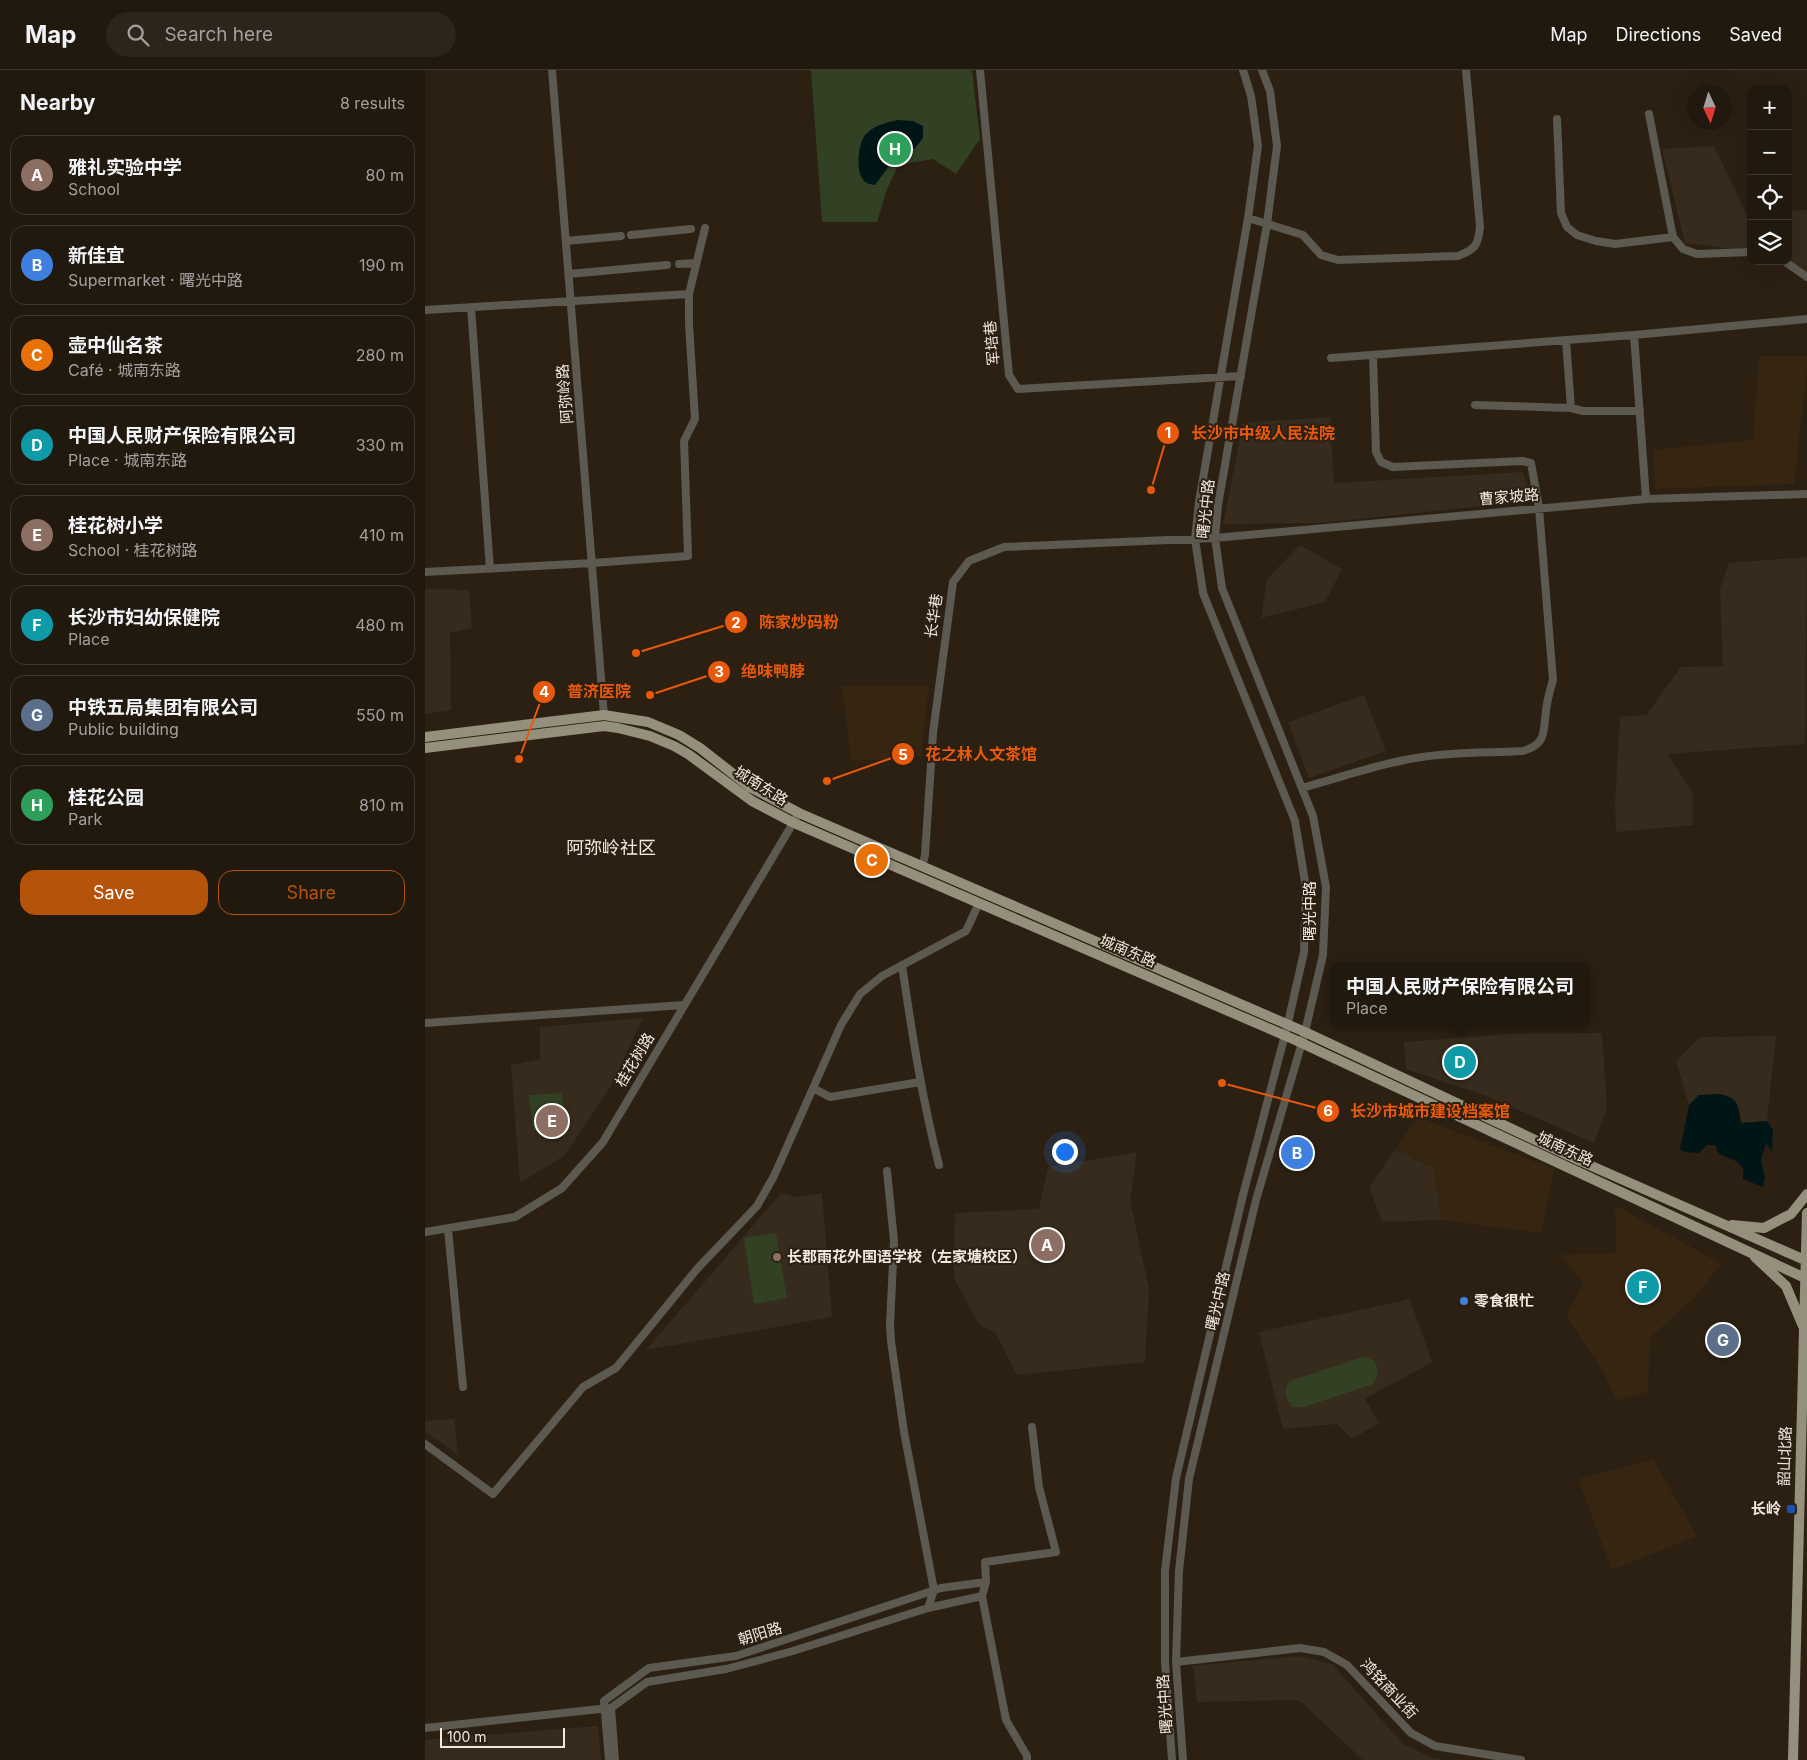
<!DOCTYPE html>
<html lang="en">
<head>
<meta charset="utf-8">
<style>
	body { margin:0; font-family:Inter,"Noto Sans SC",sans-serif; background:#2d251c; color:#f1f3f6 }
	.controls { position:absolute; right:15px; top:15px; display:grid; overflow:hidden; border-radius:10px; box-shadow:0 5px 20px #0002 }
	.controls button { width:45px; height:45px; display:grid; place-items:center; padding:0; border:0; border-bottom:1px solid #3e372e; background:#21180e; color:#f1f3f6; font:25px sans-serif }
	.compass { position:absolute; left:1262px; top:15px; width:45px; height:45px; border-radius:50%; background:#21180e; box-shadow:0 5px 20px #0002; rotate:176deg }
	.scale { position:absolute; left:15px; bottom:12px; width:125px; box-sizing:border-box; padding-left:5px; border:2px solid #f1e8df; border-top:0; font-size:14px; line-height:18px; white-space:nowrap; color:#f1e8df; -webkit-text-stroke:4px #2c2012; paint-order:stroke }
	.you { position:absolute; left:639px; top:1081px; width:18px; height:18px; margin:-12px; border:4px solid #fff; border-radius:50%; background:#1a73e8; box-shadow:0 0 0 8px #1a73e833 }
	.badge { display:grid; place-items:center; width:32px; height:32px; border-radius:50%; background:#b45309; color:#fff; font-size:16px; font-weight:700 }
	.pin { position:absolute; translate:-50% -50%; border:2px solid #fff; box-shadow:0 1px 5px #0006 }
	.popup { position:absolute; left:905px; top:892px; width:260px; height:65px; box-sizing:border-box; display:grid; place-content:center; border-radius:10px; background:#21180e; filter:drop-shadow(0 1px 4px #0005); font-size:16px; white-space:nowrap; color:#a2a09e }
	.popup b { font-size:19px; color:#f1f3f6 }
	.popup::after { content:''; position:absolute; left:50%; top:100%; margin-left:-10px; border:10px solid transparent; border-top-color:#21180e }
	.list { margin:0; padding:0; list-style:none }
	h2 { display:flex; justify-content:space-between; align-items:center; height:65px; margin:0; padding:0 20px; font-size:21px }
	h2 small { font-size:16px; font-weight:400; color:#a2a09e }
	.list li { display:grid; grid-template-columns:32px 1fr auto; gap:15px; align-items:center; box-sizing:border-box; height:80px; margin:0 10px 10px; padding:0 10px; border:1px solid #3e372e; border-radius:15px }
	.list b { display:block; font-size:19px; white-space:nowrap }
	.list p { margin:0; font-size:16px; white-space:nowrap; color:#a2a09e }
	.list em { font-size:16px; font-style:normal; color:#a2a09e }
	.actions { display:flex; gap:10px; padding:15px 20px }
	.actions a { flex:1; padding:11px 0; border:1px solid #b45309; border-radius:15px; text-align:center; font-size:18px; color:#b45309 }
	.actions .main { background:#b45309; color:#fff }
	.icon { flex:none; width:28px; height:28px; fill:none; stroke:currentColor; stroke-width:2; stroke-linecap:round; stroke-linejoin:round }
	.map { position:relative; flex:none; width:1382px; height:1690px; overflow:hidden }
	header { display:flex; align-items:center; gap:30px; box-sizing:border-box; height:70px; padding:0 25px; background:#21180e; border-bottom:1px solid #3e372e }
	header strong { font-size:24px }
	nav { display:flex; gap:28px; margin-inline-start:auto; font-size:18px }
	.search { width:350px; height:45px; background:#2d251c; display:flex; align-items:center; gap:12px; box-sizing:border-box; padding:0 18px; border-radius:28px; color:#a2a09e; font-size:19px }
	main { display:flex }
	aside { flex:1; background:#21180e }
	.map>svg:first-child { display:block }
	.commercial { fill:#372b1d }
	.built { fill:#362511 }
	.education { fill:#362b1c }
	.green { fill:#324023 }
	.water { fill:#001616 }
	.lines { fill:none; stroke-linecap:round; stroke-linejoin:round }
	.minor { stroke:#5b5950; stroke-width:8 }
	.major { stroke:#958f7d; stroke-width:10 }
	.education-dot { fill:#8d6e63; stroke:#2c2012; stroke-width:2 }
	.shop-dot { fill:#3f7fe0; stroke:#2c2012; stroke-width:2 }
	.transit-dot { fill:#1a4fb4; stroke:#2c2012; stroke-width:2 }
	.labels { text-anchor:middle; stroke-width:4; stroke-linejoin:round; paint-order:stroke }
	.street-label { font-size:15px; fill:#f1e8df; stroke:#2c2012 }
	.poi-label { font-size:15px; font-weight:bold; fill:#f1e8df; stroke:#2c2012; text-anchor:start }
	.quarter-label { font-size:18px; fill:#f1e8df; stroke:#2c2012 }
	.leader { fill:none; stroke:#e8590c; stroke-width:2 }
	.callout-dot { fill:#e8590c; stroke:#2c2012; stroke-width:2 }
	.mark-label { font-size:15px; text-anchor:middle; font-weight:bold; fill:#fff }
	.callout-label { font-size:16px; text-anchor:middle; font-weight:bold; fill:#e8590c; stroke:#2c2012; stroke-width:4; stroke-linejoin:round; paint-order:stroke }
</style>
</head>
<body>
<header>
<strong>Map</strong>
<div class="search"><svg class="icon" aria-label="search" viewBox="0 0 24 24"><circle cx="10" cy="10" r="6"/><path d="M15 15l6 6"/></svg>Search here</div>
<nav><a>Map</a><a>Directions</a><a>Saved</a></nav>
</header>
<main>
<aside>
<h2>Nearby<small>8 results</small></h2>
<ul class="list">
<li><span class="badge" style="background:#8d6e63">A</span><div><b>雅礼实验中学</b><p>School</p></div><em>80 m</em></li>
<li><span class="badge" style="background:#3f7fe0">B</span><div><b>新佳宜</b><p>Supermarket · 曙光中路</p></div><em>190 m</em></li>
<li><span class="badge" style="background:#e8710a">C</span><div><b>壶中仙名茶</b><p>Café · 城南东路</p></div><em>280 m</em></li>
<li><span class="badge" style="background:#0f9aa8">D</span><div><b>中国人民财产保险有限公司</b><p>Place · 城南东路</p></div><em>330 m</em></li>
<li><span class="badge" style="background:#8d6e63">E</span><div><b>桂花树小学</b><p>School · 桂花树路</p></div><em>410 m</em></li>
<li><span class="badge" style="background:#0f9aa8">F</span><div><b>长沙市妇幼保健院</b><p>Place</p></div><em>480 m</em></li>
<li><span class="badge" style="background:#5c6f8a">G</span><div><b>中铁五局集团有限公司</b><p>Public building</p></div><em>550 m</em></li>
<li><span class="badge" style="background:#2e9e5b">H</span><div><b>桂花公园</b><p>Park</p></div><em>810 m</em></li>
</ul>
<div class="actions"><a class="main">Save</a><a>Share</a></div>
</aside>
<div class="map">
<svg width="1382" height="1690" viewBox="0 0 1382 1690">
	<rect width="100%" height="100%" fill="#2c2012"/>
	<path class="commercial" d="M 1289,76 L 1322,145 L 1326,145 L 1326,181 L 1260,173 L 1237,79 Z
		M 1382,140 L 1382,208 L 1363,191 L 1363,141 Z
		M 905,347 L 909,413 L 1098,402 L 1107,431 L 892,453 L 798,454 L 818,353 Z
		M 875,475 L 917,499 L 900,532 L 836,548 L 842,509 Z
		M 1382,487 L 1380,674 L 1243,684 L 1221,645 L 1256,597 L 1298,596 L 1295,518 L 1304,493 Z
		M 0,519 L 44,520 L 47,558 L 25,563 L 26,640 L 0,644 Z
		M 939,625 L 961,681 L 884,708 L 863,652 Z
		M 1177,963 L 1182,1038 L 1169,1073 L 1064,1027 L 981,999 L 979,972 L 1086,964 Z
		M 1351,966 L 1342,1051 L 1316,1053 L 1313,1035 L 1274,1025 L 1264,1035 L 1251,991 L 1275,967 Z
		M 970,1080 L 1009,1098 L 1016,1150 L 957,1152 L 944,1117 Z
		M 874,1586 L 907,1594 L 978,1674 L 1008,1688 L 1020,1690 L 938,1690 L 874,1630 L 772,1632 L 768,1596 Z
		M 173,1656 L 176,1690 L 0,1690 L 0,1670 Z"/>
	<path class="built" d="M 1334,286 L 1382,286 L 1382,300 L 1369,414 L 1230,419 L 1228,380 L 1328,370 Z
		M 417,616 L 504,616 L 496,687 L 426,691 Z
		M 993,1047 L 1129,1099 L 1116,1163 L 1016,1150 L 1009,1098 L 970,1080 Z
		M 1190,1135 L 1297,1194 L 1268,1229 L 1225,1268 L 1223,1322 L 1191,1330 L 1176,1298 L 1141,1246 L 1158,1214 L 1136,1185 L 1191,1183 Z
		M 1228,1389 L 1272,1466 L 1187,1500 L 1153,1409 Z"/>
	<path class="education" d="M 1221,645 L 1243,684 L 1268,724 L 1268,755 L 1191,762 L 1190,734 L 1195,647 Z
		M 218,948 L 186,1016 L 140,1085 L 95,1113 L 86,995 L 115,989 L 115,957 Z
		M 712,1082 L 705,1130 L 724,1219 L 720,1292 L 592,1305 L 571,1264 L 553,1253 L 529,1208 L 530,1143 L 614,1139 L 623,1097 Z
		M 356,1123 L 372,1127 L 397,1123 L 407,1247 L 221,1280 Z
		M 985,1229 L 1007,1292 L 940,1329 L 954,1353 L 927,1369 L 912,1354 L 858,1359 L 834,1262 Z
		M 29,1349 L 33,1385 L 0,1361 L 0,1351 Z"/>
	<path class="green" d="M 386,0 L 547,0 L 555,69 L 531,104 L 508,89 L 473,95 L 461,122 L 452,152 L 397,152 Z
		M 137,1023 L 141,1059 L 108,1061 L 104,1025 Z
		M 351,1163 L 362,1228 L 329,1234 L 319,1168 Z
		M 938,1287 C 954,1288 956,1303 948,1314 L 879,1337 L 868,1337 C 861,1330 857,1320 865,1311 Z"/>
	<path class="water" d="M 472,50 L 488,51 L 498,56 L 498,68 L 490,78 L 464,96 L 450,115 C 445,114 440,114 437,108 C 431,98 433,75 440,65 C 448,56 460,53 472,50 Z
		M 1292,1024 C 1314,1027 1313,1034 1316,1053 L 1342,1051 L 1348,1060 L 1347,1082 L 1341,1073 L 1336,1090 L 1340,1108 L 1338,1117 L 1318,1109 L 1318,1098 L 1311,1091 L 1294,1084 L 1290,1075 L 1282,1075 L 1274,1083 L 1260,1082 L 1255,1079 L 1264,1035 L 1274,1025 Z"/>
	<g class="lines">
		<path class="minor" d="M 127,0 L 179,645
			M 555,0 L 584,305 L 593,319 L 816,306
			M 1224,44 L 1248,167 L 1258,179 L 1272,184 L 1326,182
			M 1132,49 L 1136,143 L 1142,157 L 1152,165 L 1171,171 L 1190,174 L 1248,167
			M 823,148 L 878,165 L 896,185 L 913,190 L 1033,186 C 1051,179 1053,175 1055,157 L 1041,0
			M 206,165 L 266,159
			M 141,171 L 196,166
			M 1359,191 L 1382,207
			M 254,194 L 271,193
			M 144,204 L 242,195
			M 46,237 L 65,499
			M 0,240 L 264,224
			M 1209,265 L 1221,429
			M 1141,270 L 1146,338
			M 906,288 L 1209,265 L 1382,249
			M 1050,335 L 1146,338 L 1158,341 L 1215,341
			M 0,502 L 168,493 L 263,486 L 259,371 L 270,349 L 264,254 L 264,224 L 280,158
			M 877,718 C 917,707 956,693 997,687 C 1030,682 1064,683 1098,681 C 1122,674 1118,662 1121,641 C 1122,630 1125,620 1128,610 L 1114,438 L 1106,393 L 1097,391 L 968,397 L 956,392 L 951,382 L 948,285
			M 497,797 L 500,785 L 508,663 L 528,512 L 544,491 L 579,477 L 790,468 L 1221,429 L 1382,424
			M 477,895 C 487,963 497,1029 514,1095
			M 0,953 L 259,935
			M 388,1018 L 405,1027 L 495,1012
			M 462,1101 L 469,1171 L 465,1255 L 466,1271 L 479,1362 L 509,1520 L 503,1538
			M 23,1159 L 38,1317
			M 0,1162 L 90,1147 L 137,1118 L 178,1072 L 374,743
			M 0,1374 L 68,1424 L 158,1317 L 191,1298 L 272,1199 L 332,1136 L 349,1106 L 416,955 L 435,924 L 457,906 L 541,861 L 554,833
			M 751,1592 L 875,1578 L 899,1582 L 922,1595 L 986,1663 L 1010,1676 L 1096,1690
			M 0,1658 L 184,1638
			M 184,1690 L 179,1631 L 224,1598 L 311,1586 L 516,1518 L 561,1512
			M 190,1690 L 186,1638 L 222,1612 L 301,1599 L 368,1581 L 503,1538 L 557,1526
			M 602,1690 L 602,1686 L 581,1650 L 557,1526 L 561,1512 L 560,1492 L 631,1482 L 614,1417 L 607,1357
			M 747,1690 L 740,1592 L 740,1501 L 751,1408 L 818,1125 L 862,957 L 879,882 L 881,818 L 870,751 L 778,523 L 770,469 L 774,432 L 823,148 L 833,76 L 826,26 L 818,0
			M 758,1690 L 751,1592 L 754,1501 L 764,1409 L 831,1130 L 880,962 L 898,885 L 901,817 L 888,746 L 797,518 L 790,468 L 793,435 L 842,154 L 852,76 L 845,21 L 837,0"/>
		<path class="major" d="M 0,667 L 179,645 L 223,652 L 254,665 L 275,678 L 325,717 L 374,743 L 880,962 L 1153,1090 L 1382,1191
			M 0,678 L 179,656 L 193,658 L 225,666 L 249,676 L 263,684 L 327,731 L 369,753 L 868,969 L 1382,1209
			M 1307,1155 L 1339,1158 L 1366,1144 L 1382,1124
			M 1330,1187 L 1361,1216 L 1378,1256
			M 1368,1690 L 1382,1143"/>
	</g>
	<circle class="education-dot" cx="352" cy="1187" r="5"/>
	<circle class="shop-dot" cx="1039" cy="1231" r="5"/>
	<rect class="transit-dot" x="1361" y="1434" width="10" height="10" rx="2.5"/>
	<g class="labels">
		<g class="street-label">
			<text transform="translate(567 273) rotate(-95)" y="5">军培巷</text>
			<text transform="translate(140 324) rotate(-95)" y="5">阿弥岭路</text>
			<text transform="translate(1084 427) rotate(-5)" y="5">曹家坡路</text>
			<text transform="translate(781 439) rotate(-84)" y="5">曙光中路</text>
			<text transform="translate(509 546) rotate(-82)" y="5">长华巷</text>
			<text transform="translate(336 716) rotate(32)" y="5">城南东路</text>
			<text transform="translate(885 841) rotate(-90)" y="5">曙光中路</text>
			<text transform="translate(703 881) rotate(23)" y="5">城南东路</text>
			<text transform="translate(210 990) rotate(-59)" y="5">桂花树路</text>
			<text transform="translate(1140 1079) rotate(25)" y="5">城南东路</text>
			<text transform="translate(793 1231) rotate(-77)" y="5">曙光中路</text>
			<text transform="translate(1360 1386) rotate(-88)" y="5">韶山北路</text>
			<text transform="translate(335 1564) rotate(-17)" y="5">朝阳路</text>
			<text transform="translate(964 1619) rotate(47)" y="5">鸿铭商业街</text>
			<text transform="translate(740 1634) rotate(-94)" y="5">曙光中路</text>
		</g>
		<g class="poi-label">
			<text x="362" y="1192">长郡雨花外国语学校（左家塘校区）</text>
			<text x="1049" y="1236">零食很忙</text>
			<text x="1356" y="1444" text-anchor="end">长岭</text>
		</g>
		<g class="quarter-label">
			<text x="186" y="784">阿弥岭社区</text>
		</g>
	</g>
	<path class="leader" d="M726 420L743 363M211 583L311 552M225 625L294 602M94 689L119 622M402 711L478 684M797 1013L903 1041"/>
	<g class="callout-dot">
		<circle cx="726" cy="420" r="5"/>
		<circle cx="211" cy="583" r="5"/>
		<circle cx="225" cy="625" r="5"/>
		<circle cx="94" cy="689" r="5"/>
		<circle cx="402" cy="711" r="5"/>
		<circle cx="797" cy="1013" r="5"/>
		<circle cx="743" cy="363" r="12"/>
		<circle cx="311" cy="552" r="12"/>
		<circle cx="294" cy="602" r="12"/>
		<circle cx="119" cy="622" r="12"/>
		<circle cx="478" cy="684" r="12"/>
		<circle cx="903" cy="1041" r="12"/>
	</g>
	<g class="mark-label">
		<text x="743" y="368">1</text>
		<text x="311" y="558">2</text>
		<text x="294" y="607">3</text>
		<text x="119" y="627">4</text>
		<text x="478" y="690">5</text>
		<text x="903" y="1046">6</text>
	</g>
	<g class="callout-label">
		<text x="838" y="369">长沙市中级人民法院</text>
		<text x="374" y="558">陈家炒码粉</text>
		<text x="348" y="607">绝味鸭脖</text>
		<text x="174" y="627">普济医院</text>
		<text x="556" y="690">花之林人文茶馆</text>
		<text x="1005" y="1047">长沙市城市建设档案馆</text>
	</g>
</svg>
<div class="controls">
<button>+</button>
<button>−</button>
<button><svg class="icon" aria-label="locate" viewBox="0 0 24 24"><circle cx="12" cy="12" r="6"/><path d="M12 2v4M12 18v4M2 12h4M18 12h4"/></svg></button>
<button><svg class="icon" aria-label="layers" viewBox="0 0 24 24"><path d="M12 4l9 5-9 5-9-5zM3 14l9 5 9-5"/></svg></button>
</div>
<svg class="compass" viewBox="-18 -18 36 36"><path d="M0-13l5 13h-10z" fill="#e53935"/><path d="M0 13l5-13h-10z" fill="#a2a09e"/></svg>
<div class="scale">100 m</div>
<div class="you"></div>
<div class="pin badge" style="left:622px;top:1175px;background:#8d6e63">A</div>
<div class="pin badge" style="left:872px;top:1083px;background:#3f7fe0">B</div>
<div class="pin badge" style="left:447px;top:790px;background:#e8710a">C</div>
<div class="pin badge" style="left:1035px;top:992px;background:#0f9aa8">D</div>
<div class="popup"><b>中国人民财产保险有限公司</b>Place</div>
<div class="pin badge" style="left:127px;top:1051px;background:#8d6e63">E</div>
<div class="pin badge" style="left:1218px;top:1217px;background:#0f9aa8">F</div>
<div class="pin badge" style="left:1298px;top:1270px;background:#5c6f8a">G</div>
<div class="pin badge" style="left:470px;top:79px;background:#2e9e5b">H</div>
</div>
</main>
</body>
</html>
